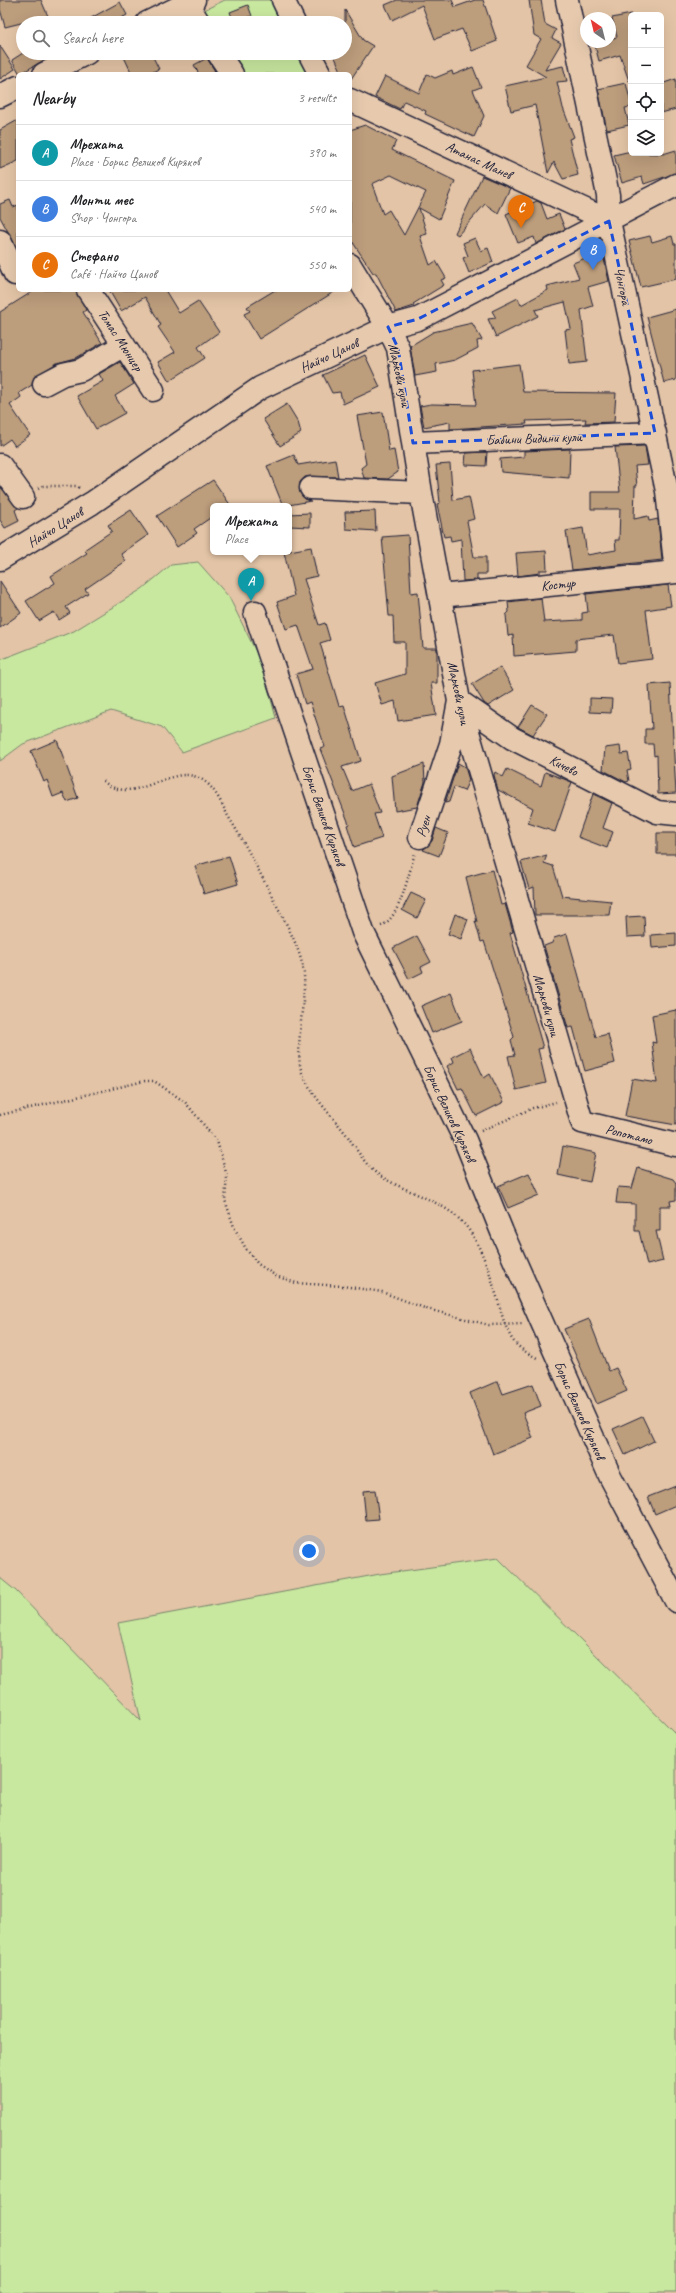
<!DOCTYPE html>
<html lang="en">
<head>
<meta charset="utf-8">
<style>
	body { margin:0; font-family:Caveat,sans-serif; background:#f6f6f6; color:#202124 }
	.controls { position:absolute; right:12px; top:12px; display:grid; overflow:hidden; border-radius:6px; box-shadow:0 4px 16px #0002 }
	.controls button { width:36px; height:36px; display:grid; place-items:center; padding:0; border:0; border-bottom:1px solid #e0e0e0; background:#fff; color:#202124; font:20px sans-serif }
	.compass { position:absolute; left:580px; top:12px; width:36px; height:36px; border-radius:50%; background:#fff; box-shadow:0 4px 16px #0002; rotate:325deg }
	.you { position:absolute; left:309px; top:1551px; width:14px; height:14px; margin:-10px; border:3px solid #fff; border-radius:50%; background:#1a73e8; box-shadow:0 0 0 6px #1a73e833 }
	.badge { display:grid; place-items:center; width:26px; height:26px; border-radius:50%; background:#ea580c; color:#fff; font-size:13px; font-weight:700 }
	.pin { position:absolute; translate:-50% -33px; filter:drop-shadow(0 1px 2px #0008) }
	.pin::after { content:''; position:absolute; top:21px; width:14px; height:12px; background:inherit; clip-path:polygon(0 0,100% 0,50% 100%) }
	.popup { position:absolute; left:210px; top:503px; width:82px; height:52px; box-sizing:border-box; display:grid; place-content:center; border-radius:6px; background:#fff; filter:drop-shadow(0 1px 3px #0005); font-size:13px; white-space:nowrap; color:#757577 }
	.popup b { font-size:15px; color:#202124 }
	.popup::after { content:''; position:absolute; left:50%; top:100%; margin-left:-8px; border:8px solid transparent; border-top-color:#fff }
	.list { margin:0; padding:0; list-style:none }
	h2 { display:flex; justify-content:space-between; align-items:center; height:52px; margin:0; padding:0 16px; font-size:17px }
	h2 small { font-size:13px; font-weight:400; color:#757577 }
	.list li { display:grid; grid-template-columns:26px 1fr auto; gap:12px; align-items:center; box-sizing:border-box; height:56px; padding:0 16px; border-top:1px solid #e0e0e0 }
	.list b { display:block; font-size:15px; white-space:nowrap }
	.list p { margin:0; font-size:13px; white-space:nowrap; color:#757577 }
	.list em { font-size:13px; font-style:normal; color:#757577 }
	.icon { flex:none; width:22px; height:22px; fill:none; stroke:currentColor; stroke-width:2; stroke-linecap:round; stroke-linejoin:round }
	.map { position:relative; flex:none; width:676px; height:2293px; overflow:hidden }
	.search { position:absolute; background:#fff; box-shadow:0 4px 16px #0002; left:16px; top:16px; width:336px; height:44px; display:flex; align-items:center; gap:10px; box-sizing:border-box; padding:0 14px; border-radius:22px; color:#757577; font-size:15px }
	.panel { position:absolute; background:#fff; box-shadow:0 4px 16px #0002; left:16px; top:72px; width:336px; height:220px; border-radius:6px }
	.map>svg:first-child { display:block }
	.green { fill:#c9e89f; stroke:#76856d }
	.building { fill:#bc9d7b; stroke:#22223b; fill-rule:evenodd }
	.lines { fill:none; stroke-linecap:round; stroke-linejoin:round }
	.minor-casing { stroke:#22223b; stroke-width:25 }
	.path { stroke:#22223b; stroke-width:2.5; stroke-dasharray:1 3; stroke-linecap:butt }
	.minor { stroke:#e7caae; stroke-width:22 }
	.marked { fill:none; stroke:#1d4ed8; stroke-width:3; stroke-dasharray:8 5; stroke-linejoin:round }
	.labels { text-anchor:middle; stroke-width:3; stroke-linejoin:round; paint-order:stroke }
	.street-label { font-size:14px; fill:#22223b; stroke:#e7caae }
</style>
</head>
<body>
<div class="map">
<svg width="676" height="2293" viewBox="0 0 676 2293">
	<rect width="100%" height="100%" fill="#e3c4a6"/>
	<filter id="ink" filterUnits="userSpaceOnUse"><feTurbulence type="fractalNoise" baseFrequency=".025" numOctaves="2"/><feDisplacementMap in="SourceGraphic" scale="8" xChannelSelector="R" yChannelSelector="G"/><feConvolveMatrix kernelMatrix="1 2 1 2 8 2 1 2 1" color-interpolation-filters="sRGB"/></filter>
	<g filter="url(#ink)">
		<path class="green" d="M 225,0 L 277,0 L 288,23 L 205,23 L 198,13 Z
			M 223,53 L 303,53 L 313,74 L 236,74 Z
			M 198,562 L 229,597 L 261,662 L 276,718 L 182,752 L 162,727 L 111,711 L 23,744 L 0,761 L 0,660 L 74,631 L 142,589 L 171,565 Z
			M 498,1558 L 676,1734 L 676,2293 L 0,2293 L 0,1578 L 16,1591 L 141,1721 L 118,1623 L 380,1574 Z"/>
		<path class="building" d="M 0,0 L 41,0 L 51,23 L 21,23 L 5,27 L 0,9 Z
			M 397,0 L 452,0 L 455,7 L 475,0 L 483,0 L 497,41 L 472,51 L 462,29 L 435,39 L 422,5 L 392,20 L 385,5 Z
			M 529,0 L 541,0 L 545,24 L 556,30 L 552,38 L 561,43 L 545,70 L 563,66 L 567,81 L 557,82 L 563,108 L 574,137 L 569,139 L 578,175 L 563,179 L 554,162 L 548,173 L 535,105 L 511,111 L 505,86 L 546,77 L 526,65 L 541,39 L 534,35 Z
			M 120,2 L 127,15 L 112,23 L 82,23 Z
			M 248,5 L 252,16 L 234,23 L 230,12 Z
			M 345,10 L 363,40 L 373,46 L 351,79 L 350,74 L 342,73 L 333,53 L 345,53 Z
			M 631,14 L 631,81 L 629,81 L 620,55 L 599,61 L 594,42 L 610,42 L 610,39 L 617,37 L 612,18 Z
			M 0,46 L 15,69 L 0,79 Z
			M 23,53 L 56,53 L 20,74 L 12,60 Z
			M 133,53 L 151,53 L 159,69 L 148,74 L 132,74 L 124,57 Z
			M 207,58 L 215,71 L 210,74 L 199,74 L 194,65 Z
			M 473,67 L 481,87 L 473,90 L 484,116 L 474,137 L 425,114 L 426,111 L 404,101 L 400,109 L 375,97 L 385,76 L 419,93 L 427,74 L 435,78 L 452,71 L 453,75 Z
			M 676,79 L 676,109 L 661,113 L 661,84 Z
			M 626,83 L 631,104 L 631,107 L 625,108 L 629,125 L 607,130 L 598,89 Z
			M 18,120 L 18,161 L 0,169 L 0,130 Z
			M 365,125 L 396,141 L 392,150 L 455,181 L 439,219 L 419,208 L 427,234 L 420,236 L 430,265 L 436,261 L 446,278 L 441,280 L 444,285 L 413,304 L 414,306 L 396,312 L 376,273 L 373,273 L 350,238 L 350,130 ZM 391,175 L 426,192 L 404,235 L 389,210 L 383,214 L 372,184 Z
			M 676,150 L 676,173 L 644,184 L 642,177 L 622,183 L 614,155 L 631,151 L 631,153 L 663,154 Z
			M 482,176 L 510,188 L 498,213 L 485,204 L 458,235 L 455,233 Z
			M 10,200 L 13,207 L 18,205 L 18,250 L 0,217 L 0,204 Z
			M 537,201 L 541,203 L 547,219 L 559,214 L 565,229 L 536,244 L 534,237 L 518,243 L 506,214 Z
			M 650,236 L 652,242 L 672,236 L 674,244 L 676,244 L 676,279 L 641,287 L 629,241 Z
			M 475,238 L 481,251 L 488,248 L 493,262 L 469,273 L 463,258 L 468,256 L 463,243 Z
			M 603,255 L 609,281 L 588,287 L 593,306 L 581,310 L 587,362 L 569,364 L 565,330 L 571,329 L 565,302 L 535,310 L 538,316 L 496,337 L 488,319 L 496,318 L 492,311 L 518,298 L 521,305 L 548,290 L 547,286 L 579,278 L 573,263 L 588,257 L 590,259 Z
			M 35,290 L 76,290 L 86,310 L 83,312 L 102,343 L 76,358 L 57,363 L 34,377 L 32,385 L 19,393 L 21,397 L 10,405 L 30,435 L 15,446 L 10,439 L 0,446 L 0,312 Z
			M 109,290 L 165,290 L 179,313 L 198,301 L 219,332 L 198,347 L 205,358 L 169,381 L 158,362 L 175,352 L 158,327 L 161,325 L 145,297 L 121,311 Z
			M 275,290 L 337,290 L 259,339 L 244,314 L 250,311 L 247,307 Z
			M 676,309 L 676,380 L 664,383 L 647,317 Z
			M 472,323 L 482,340 L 477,341 L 478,348 L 455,360 L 436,364 L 437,372 L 415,376 L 410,346 L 433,332 Z
			M 365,355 L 380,387 L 343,404 L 340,392 L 332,393 L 323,375 Z
			M 120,362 L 134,384 L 115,396 L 125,413 L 96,429 L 77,396 L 103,381 L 99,374 Z
			M 519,364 L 523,392 L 616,393 L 614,422 L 585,423 L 586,419 L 526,421 L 527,424 L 450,429 L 450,422 L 424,427 L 420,406 L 431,404 L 476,405 L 472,370 Z
			M 287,404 L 298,422 L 301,433 L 280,446 L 263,419 Z
			M 383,412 L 389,451 L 394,450 L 398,472 L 388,479 L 364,478 L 361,468 L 366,464 L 357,416 Z
			M 645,446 L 648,465 L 635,466 L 637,486 L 635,486 L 634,519 L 648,516 L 649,521 L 658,519 L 662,560 L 572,570 L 566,531 L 583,528 L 587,555 L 616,550 L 615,540 L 619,540 L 620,509 L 591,509 L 591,492 L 620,492 L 615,447 Z
			M 570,449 L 569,478 L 501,472 L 500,459 L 524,457 L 524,451 Z
			M 487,452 L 486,466 L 465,465 L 466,453 Z
			M 294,455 L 298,465 L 335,459 L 338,477 L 305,477 L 300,482 L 300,493 L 305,499 L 311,501 L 283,506 L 267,466 Z
			M 450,464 L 453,500 L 469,497 L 474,519 L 467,521 L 474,557 L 486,557 L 486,574 L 477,574 L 477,580 L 463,581 L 461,539 L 451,541 L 450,536 L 444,537 L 437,504 L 440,503 L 436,465 Z
			M 213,480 L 231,506 L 213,506 L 213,516 L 194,529 L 197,533 L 177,547 L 157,516 Z
			M 0,486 L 18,508 L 15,510 L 19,521 L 5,528 L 0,520 Z
			M 131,510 L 148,535 L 121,554 L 126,561 L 85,589 L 88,593 L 66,607 L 70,613 L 59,620 L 54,612 L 39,621 L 26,601 L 55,583 L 51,576 L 87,553 L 84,550 L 112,531 L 108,525 Z
			M 375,511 L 376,531 L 346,529 L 345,512 Z
			M 310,513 L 310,527 L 289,526 L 289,514 Z
			M 408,535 L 411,593 L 418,592 L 423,648 L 437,648 L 437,683 L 431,683 L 436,715 L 398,721 L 395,701 L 382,705 L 375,683 L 405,674 L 405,642 L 394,642 L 393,616 L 389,616 L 382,537 Z
			M 311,547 L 317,576 L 304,579 L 319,625 L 325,623 L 330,640 L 320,643 L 339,706 L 344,705 L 361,761 L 342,767 L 352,791 L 369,784 L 380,813 L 374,814 L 382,838 L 354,847 L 347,825 L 349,824 L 320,749 L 325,747 L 310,702 L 305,704 L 296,674 L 313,669 L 298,625 L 286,629 L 277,602 L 294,596 L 284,552 Z
			M 546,551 L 547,570 L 540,570 L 540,573 L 518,576 L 516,553 Z
			M 0,581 L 21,613 L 0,628 Z
			M 668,585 L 671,606 L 646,610 L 652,659 L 618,663 L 614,635 L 576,639 L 576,651 L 514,656 L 513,635 L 508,636 L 506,615 L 509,612 L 508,602 L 541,598 L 544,622 L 582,620 L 582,613 L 588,612 L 586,594 Z
			M 500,667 L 514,690 L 488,706 L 484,703 L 472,684 Z
			M 670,683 L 676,793 L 658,794 L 657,755 L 654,756 L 653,744 L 645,744 L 645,729 L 652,729 L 649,685 Z
			M 590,698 L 612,699 L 611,713 L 590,712 Z
			M 532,705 L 547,714 L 533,735 L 518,727 Z
			M 57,740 L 78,798 L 67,802 L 63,793 L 53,797 L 47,780 L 44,782 L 31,751 Z
			M 620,746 L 621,754 L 628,753 L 631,769 L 627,770 L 629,781 L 626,782 L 603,770 L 605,748 Z
			M 458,763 L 465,767 L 469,780 L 464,791 L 454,787 L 449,802 L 445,803 Z
			M 424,764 L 425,782 L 417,807 L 395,811 L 392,776 Z
			M 507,769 L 541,786 L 545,772 L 572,782 L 555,832 L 528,823 L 533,808 L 498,790 L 494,775 L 495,772 L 503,777 Z
			M 593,794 L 612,803 L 603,828 L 613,832 L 607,848 L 578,837 Z
			M 436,828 L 448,833 L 439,856 L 423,850 L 432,841 Z
			M 657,833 L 676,833 L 676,854 L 657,854 Z
			M 547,855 L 544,863 L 553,866 L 562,896 L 611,901 L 609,915 L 535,915 L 534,887 L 529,889 L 521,862 Z
			M 229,856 L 238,884 L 204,894 L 195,866 Z
			M 492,870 L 501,905 L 505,904 L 513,932 L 510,933 L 543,1048 L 538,1049 L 546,1083 L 516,1090 L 508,1056 L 515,1055 L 511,1040 L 514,1037 L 484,941 L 481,942 L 475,921 L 477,922 L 466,877 Z
			M 411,893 L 426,900 L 417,918 L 402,910 Z
			M 455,914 L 468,919 L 461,939 L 448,934 Z
			M 644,916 L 645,936 L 627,937 L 626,917 Z
			M 676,933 L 676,946 L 652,948 L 651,935 Z
			M 567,934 L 596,1037 L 608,1034 L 615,1063 L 585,1071 L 573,1027 L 568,1028 L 544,946 L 552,943 L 554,938 Z
			M 417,936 L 431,962 L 421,967 L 423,972 L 409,979 L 393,948 Z
			M 451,993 L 462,1021 L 432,1033 L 421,1006 Z
			M 676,1010 L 676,1125 L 625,1116 L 632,1079 L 657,1083 L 652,1042 L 656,1043 L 652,1015 Z
			M 470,1048 L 484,1078 L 490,1074 L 504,1102 L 476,1116 L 462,1088 L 458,1089 L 447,1066 L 454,1062 L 452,1057 Z
			M 563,1146 L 596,1153 L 590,1182 L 558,1175 Z
			M 638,1168 L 673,1179 L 676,1183 L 676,1200 L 670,1201 L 671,1206 L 660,1206 L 660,1231 L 656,1231 L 663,1261 L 647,1265 L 639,1231 L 635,1231 L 635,1204 L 616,1203 L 618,1187 L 632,1188 Z
			M 529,1173 L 539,1195 L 508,1208 L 498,1186 Z
			M 589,1319 L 609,1371 L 616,1368 L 627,1391 L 597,1404 L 564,1329 Z
			M 498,1381 L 503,1394 L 533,1384 L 541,1406 L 523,1413 L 533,1438 L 493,1454 L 470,1393 Z
			M 642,1416 L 654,1441 L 625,1455 L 613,1429 Z
			M 676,1486 L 676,1505 L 655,1514 L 648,1497 Z
			M 375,1490 L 379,1519 L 366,1520 L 363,1491 Z"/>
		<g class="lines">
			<g class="minor-casing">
				<path id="minor" d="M 185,0 L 199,23
					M 283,0 L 294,23
					M 567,0 L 608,195 L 609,221 L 667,491 L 676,572
					M 147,23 L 194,0
					M 218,53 L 232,74
					M 309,53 L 320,74
					M 44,74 L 87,53
					M 0,96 L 18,87
					M 350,100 L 609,221
					M 0,241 L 15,274
					M 350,265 L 388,327 L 398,348 L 421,493 L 459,701 L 582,1122 L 676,1145
					M 88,290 L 153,390
					M 44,384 L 63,374 L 81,370 L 124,345
					M 413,443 L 655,433
					M 0,465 L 23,497
					M 311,488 L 421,493
					M 0,559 L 92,503 L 260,388 L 388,327 L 418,319 L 676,185
					M 440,596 L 676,572
					M 255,612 L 363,932 L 465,1140 L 502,1232 L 610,1476 L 676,1601
					M 420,837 L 451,744 L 459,701 L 512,738 L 657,812 L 676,814"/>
			</g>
			<path class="path" d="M 39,488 L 43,486 L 76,486 L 81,489
				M 103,781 C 138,811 176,753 209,785 C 217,793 223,806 228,816 C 246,845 261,875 277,906 C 288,927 301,950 304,974 C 306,999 293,1055 303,1075 C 313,1097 331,1115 346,1134 C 357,1149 366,1168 382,1177 C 413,1196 450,1201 471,1233 C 483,1252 490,1274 497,1297 C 501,1311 504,1326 512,1339 C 518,1348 527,1353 537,1358
				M 381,926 C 400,919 409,872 415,853
				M 0,1115 L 145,1081 L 154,1081 L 185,1102 L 217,1141 L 227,1176 L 225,1200 L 234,1227 L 246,1249 L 258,1264 L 276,1276 L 296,1283 L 343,1286 L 382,1292 L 427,1309 L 489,1325 L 523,1324
				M 481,1131 L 533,1108 L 556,1102"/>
			<use href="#minor" class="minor"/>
		</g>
	</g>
	<path class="marked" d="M 609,221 L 655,433 L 413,443 L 398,348 L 388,327 L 418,319 Z"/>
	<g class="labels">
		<g class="street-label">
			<text transform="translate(479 160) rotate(25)" y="5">Атанас Манев</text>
			<text transform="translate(623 286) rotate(78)" y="5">Чонгора</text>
			<text transform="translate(121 340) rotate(57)" y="5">Томас Мюнцер</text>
			<text transform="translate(329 355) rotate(-25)" y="5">Найчо Цанов</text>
			<text transform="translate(400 375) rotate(78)" y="5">Маркови кули</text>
			<text transform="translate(534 438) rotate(-2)" y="5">Бабини Видини кули</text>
			<text transform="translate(55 527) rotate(-32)" y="5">Найчо Цанов</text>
			<text transform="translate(558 584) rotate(-6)" y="5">Костур</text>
			<text transform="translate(459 693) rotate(78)" y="5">Маркови кули</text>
			<text transform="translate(564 765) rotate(27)" y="5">Кичево</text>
			<text transform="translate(324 815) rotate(71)" y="5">Борис Великов Киряков</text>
			<text transform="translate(423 826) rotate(-72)" y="5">Руен</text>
			<text transform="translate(547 1005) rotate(74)" y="5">Маркови кули</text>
			<text transform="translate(450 1113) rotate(65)" y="5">Борис Великов Киряков</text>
			<text transform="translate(629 1134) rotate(14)" y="5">Ропотамо</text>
			<text transform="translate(580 1410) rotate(66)" y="5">Борис Великов Киряков</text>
		</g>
	</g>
</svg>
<div class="controls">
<button>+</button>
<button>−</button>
<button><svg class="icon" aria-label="locate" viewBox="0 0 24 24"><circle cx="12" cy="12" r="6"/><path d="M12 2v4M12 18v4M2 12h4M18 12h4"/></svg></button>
<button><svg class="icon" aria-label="layers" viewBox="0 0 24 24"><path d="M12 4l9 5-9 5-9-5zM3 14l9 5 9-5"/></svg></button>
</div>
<svg class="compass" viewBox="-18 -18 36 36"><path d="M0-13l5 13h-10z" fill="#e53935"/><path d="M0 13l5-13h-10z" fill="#757577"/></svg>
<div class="you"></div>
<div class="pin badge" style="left:251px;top:601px;background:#0f9aa8">A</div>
<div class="popup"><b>Мрежата</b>Place</div>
<div class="pin badge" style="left:593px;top:270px;background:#3f7fe0">B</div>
<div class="pin badge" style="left:521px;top:228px;background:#e8710a">C</div>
<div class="search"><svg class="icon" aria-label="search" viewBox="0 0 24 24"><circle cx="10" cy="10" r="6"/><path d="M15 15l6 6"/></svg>Search here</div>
<section class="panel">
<h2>Nearby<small>3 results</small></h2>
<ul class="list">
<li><span class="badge" style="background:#0f9aa8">A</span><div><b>Мрежата</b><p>Place · Борис Великов Киряков</p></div><em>390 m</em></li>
<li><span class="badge" style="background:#3f7fe0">B</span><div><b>Монти мес</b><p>Shop · Чонгора</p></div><em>540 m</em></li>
<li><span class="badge" style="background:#e8710a">C</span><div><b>Стефано</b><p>Café · Найчо Цанов</p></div><em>550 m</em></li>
</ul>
</section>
</div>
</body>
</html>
